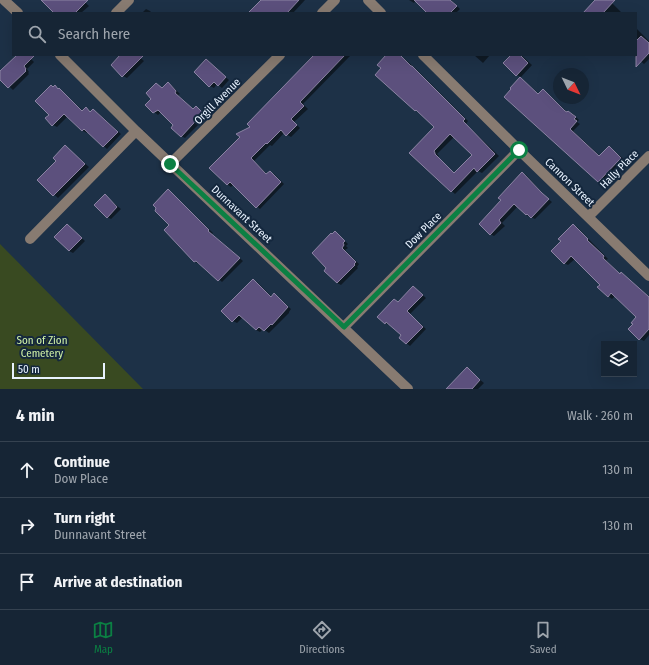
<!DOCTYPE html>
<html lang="en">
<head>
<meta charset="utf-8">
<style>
	body { margin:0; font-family:"Fira Sans Condensed",sans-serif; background:#233141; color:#f1f3f6 }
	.controls { position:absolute; right:12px; bottom:12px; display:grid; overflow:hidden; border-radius:0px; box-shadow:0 4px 16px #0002 }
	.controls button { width:36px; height:36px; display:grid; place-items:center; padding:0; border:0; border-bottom:1px solid #354250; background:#162535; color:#f1f3f6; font:20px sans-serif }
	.compass { position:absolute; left:553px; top:68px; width:36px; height:36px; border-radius:50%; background:#162535; box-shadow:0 4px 16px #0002; rotate:133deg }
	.scale { position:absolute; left:12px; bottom:10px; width:93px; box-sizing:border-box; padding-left:4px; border:2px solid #e9f3ff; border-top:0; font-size:11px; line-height:14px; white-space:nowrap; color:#e9f3ff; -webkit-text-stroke:3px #14273d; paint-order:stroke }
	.stop { position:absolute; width:12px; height:12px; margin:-9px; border:3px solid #0b8043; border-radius:50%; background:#fff }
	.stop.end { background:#0b8043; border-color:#fff; box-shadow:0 1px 4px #0008 }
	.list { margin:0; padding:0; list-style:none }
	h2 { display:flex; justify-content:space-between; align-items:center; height:52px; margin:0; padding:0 16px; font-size:17px }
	h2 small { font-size:13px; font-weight:400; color:#9ea5ad }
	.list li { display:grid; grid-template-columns:26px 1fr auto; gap:12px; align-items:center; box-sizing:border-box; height:56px; padding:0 16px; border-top:1px solid #354250 }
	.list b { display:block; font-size:15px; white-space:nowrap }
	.list p { margin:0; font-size:13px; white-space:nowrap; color:#9ea5ad }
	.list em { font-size:13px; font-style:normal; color:#9ea5ad }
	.icon { flex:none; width:22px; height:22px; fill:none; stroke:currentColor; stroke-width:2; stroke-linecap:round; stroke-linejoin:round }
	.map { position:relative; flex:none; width:649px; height:389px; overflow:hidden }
	.search { position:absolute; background:#162535; box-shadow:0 4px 16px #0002; left:12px; right:12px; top:12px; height:44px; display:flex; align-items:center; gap:10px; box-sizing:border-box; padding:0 14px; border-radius:0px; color:#9ea5ad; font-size:15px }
	.sheet { height:220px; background:#162535 }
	nav { display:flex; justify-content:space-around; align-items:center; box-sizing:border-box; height:56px; border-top:1px solid #354250; background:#162535; font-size:11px; color:#9ea5ad }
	nav a { display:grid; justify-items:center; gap:2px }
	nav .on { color:#0b8043 }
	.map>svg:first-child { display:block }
	.green { fill:#394a21 }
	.shadow { fill:#0007; fill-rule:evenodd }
	.building { fill:#5c507d; stroke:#8b83a3; fill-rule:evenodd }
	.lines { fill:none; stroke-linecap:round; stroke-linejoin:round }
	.minor { stroke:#887b71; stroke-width:10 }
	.route { stroke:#0b8043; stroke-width:5 }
	.labels { text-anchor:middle; stroke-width:4; stroke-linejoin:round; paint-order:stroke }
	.street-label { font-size:11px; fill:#e9f3ff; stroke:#14273d }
	.park-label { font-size:11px; fill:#d0f1a6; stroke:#14273d }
</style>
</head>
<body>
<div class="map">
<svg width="649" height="389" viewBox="0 0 649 389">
	<rect width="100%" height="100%" fill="#1d3147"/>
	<path class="green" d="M 0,244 L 143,389 L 0,389 Z"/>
	<path class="shadow" d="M 83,0 L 89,6 L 81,13 L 56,13 Z
		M 262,0 L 305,0 L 293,13 L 249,13 Z
		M 409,0 L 451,0 L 460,9 L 456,13 L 428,13 L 416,0 L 414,3 Z
		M 596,0 L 609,0 L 622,13 L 589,13 Z
		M 146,9 L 150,11 L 152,13 L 142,13 Z
		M 636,28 L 649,41 L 649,59 L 644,64 L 633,55 L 636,55 Z
		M 18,55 L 27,55 L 34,62 L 27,69 L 29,72 L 28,73 L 29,74 L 13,90 L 0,78 L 0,73 Z
		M 122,55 L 137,55 L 144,61 L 127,78 L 123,76 Z
		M 315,55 L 351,55 L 303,104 L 308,109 L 294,122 L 300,128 L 291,137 L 284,133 L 272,146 L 270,145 L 254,161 L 267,174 L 270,172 L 274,174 L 284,184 L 260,209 L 233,185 L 231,187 L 227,184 L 252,128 Z
		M 387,55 L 400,55 L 416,69 L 468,121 L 466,124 L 499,156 L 482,173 L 478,171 L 455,194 L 410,153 L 436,127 L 416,110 L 382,68 ZM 454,137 L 473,155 L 455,174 L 438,157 L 439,156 L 437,154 Z
		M 474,55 L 490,55 L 483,63 Z
		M 512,55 L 521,55 L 532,65 L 521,77 L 517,75 Z
		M 206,60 L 229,80 L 222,88 L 217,84 L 214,88 L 210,86 Z
		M 521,78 L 539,94 L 547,93 L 568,113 L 569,112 L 573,114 L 579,120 L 577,122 L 580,124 L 573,131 L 600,156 L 609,147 L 625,160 L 603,184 L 560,146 Z
		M 156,84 L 163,89 L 168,84 L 172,86 L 180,94 L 178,95 L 194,110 L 196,107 L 207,116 L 185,138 L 181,136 L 174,124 L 161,112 L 158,115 L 154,112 L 153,99 Z
		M 52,86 L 63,92 L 83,111 L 86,109 L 91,112 L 93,110 L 97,112 L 121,134 L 107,149 L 88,132 L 87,133 L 83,131 L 68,116 L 57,127 L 53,125 L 50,115 Z
		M 65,146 L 89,167 L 58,198 L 38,180 L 57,161 Z
		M 522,173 L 526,175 L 546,197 L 552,202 L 535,219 L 526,215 L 518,206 L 502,223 L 505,226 L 494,236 L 490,234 L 502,200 Z
		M 168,190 L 172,193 L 213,233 L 212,234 L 243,261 L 222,282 L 200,263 L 199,264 L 195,262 L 157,208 Z
		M 105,196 L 121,209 L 111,219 L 107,217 Z
		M 67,225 L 85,241 L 73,253 L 69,251 Z
		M 573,225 L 577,227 L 608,259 L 606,260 L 620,274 L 622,273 L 649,300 L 649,335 L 644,341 L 640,339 L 638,317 L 615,296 L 612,299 L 608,296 L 601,285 L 575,259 L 568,265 L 564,263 L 562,241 Z
		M 333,235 L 339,235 L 348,244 L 346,246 L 348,248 L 345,250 L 359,264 L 357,267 L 358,268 L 341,285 L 337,283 L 328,268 Z
		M 253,280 L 257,282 L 272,297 L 274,294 L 278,297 L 291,309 L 289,312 L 289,313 L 269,333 L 263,329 L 260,332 L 256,330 L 243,317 L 237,323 L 233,321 Z
		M 414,287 L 426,298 L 410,314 L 426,329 L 410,346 L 406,343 L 403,335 L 390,324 L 389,325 L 385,323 Z
		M 467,369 L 484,383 L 478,389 L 449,389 Z"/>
	<path class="building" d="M 41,0 L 88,0 L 75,13 L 54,13 Z
		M 261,0 L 299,0 L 287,13 L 248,13 Z
		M 414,0 L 450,0 L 457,6 L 450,13 L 427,13 Z
		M 595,0 L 615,0 L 603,13 L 583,13 Z
		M 641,36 L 649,43 L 649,53 L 636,67 L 636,41 Z
		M 17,55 L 35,55 L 24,66 L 26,69 L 25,70 L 26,71 L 8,88 L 0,80 L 0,71 Z
		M 120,55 L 144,55 L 122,77 L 111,65 Z
		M 314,55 L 345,55 L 300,102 L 304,106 L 291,119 L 297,125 L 286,136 L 281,130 L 267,144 L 266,143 L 251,158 L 266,174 L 270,171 L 281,182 L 256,208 L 230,182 L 227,185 L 209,168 L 240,137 L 236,134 L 250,127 L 247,124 Z
		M 386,55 L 400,55 L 411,66 L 412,66 L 465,119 L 463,121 L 495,154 L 477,172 L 474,168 L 451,192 L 409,153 L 434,127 L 416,110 L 415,111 L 375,75 L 381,68 L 377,65 ZM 450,134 L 472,155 L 454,173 L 435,154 L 435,153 L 434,151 Z
		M 511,55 L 520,55 L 528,63 L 516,76 L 503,63 Z
		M 206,59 L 226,77 L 218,86 L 214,82 L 209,87 L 194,72 Z
		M 520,77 L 538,94 L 543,89 L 565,111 L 567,112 L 568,111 L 576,117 L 574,119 L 577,121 L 570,129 L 599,156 L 609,146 L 621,158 L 598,182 L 504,97 L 511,89 L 510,88 Z
		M 168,82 L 176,91 L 175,93 L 193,109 L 196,106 L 203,113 L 181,137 L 171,128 L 173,125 L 158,110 L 153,113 L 145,105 L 151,99 L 146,93 L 156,83 L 162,88 Z
		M 51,85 L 53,87 L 55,85 L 58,89 L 59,88 L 82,111 L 86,107 L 90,112 L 93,109 L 118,132 L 103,147 L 84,129 L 82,131 L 64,114 L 52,126 L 45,118 L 49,115 L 35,101 Z
		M 65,145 L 85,164 L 53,196 L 37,180 L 56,161 L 53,158 Z
		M 522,172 L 542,193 L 549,199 L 531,218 L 527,214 L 526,215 L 514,204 L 499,220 L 501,223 L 490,235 L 479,224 L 501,200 L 498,198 Z
		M 168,189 L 209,230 L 208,231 L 240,258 L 218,281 L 196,261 L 194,262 L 164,230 L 169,225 L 155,211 L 156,208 L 153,205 Z
		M 105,194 L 117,207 L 107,218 L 94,205 Z
		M 67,224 L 82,238 L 69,251 L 54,237 Z
		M 573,224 L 588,239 L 587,240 L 604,256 L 603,258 L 620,274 L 621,272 L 649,297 L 649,329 L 639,340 L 628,329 L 633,324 L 631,323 L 636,317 L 611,293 L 608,297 L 597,287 L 600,285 L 571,256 L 564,264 L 551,251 L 561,241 L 558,239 Z
		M 335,231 L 345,241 L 343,243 L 344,245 L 342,248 L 356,262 L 354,264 L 355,265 L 337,283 L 324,271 L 326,268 L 312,253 L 331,233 L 332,234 Z
		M 253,279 L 271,297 L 274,293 L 288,307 L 272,325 L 271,324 L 264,331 L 259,327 L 256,330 L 239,315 L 232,322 L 221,311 Z
		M 413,286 L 423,295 L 407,311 L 423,327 L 406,344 L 399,338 L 401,335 L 386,322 L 385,324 L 377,317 L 394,299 L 398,302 Z
		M 467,367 L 480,380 L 472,389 L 446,389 Z"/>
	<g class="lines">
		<path class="minor" d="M 4,0 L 18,13
			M 368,0 L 381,13
			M 116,13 L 129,0
			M 322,13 L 335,0
			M 60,55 L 136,131 L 408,389
			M 423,55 L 519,150 L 649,276
			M 170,164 L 280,55
			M 589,216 L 649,156
			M 30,239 L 136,131
			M 344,327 L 519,150"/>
	</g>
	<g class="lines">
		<path class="route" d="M 170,164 L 344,327 L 519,150"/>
	</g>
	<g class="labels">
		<g class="street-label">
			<text transform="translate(217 101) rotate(-45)" y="4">Orgill Avenue</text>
			<text transform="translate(619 169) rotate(-45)" y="4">Hally Place</text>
			<text transform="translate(570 182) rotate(44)" y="4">Cannon Street</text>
			<text transform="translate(242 214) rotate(43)" y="4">Dunnavant Street</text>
			<text transform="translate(423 230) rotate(-45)" y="4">Dow Place</text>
		</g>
		<g class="park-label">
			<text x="42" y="344">Son of Zion<tspan x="42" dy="13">Cemetery</tspan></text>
		</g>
	</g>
</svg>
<div class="controls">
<button><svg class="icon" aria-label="layers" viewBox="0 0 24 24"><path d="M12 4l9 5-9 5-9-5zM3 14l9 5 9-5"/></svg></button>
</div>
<svg class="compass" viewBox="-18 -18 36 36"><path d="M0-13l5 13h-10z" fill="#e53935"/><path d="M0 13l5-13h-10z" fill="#9ea5ad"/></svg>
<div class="scale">50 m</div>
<div class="stop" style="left:519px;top:150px"></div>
<div class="stop end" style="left:170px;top:164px"></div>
<div class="search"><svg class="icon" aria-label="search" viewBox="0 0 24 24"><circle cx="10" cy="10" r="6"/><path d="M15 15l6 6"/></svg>Search here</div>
</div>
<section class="sheet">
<h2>4 min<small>Walk · 260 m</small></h2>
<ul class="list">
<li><svg class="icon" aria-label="ahead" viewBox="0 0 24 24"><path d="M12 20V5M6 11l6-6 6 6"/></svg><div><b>Continue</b><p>Dow Place</p></div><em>130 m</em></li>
<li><svg class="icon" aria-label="right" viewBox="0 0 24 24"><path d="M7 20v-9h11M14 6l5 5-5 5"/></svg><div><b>Turn right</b><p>Dunnavant Street</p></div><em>130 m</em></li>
<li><svg class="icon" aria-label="arrive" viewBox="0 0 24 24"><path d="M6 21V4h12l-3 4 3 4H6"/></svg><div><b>Arrive at destination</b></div></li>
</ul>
</section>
<nav>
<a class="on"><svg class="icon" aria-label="map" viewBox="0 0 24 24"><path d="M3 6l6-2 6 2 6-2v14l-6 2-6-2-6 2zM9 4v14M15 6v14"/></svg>Map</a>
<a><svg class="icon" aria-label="directions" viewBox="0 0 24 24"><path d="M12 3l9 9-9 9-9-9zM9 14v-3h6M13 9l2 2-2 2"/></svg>Directions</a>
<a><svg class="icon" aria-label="saved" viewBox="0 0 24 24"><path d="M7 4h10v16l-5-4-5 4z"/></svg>Saved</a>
</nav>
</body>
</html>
